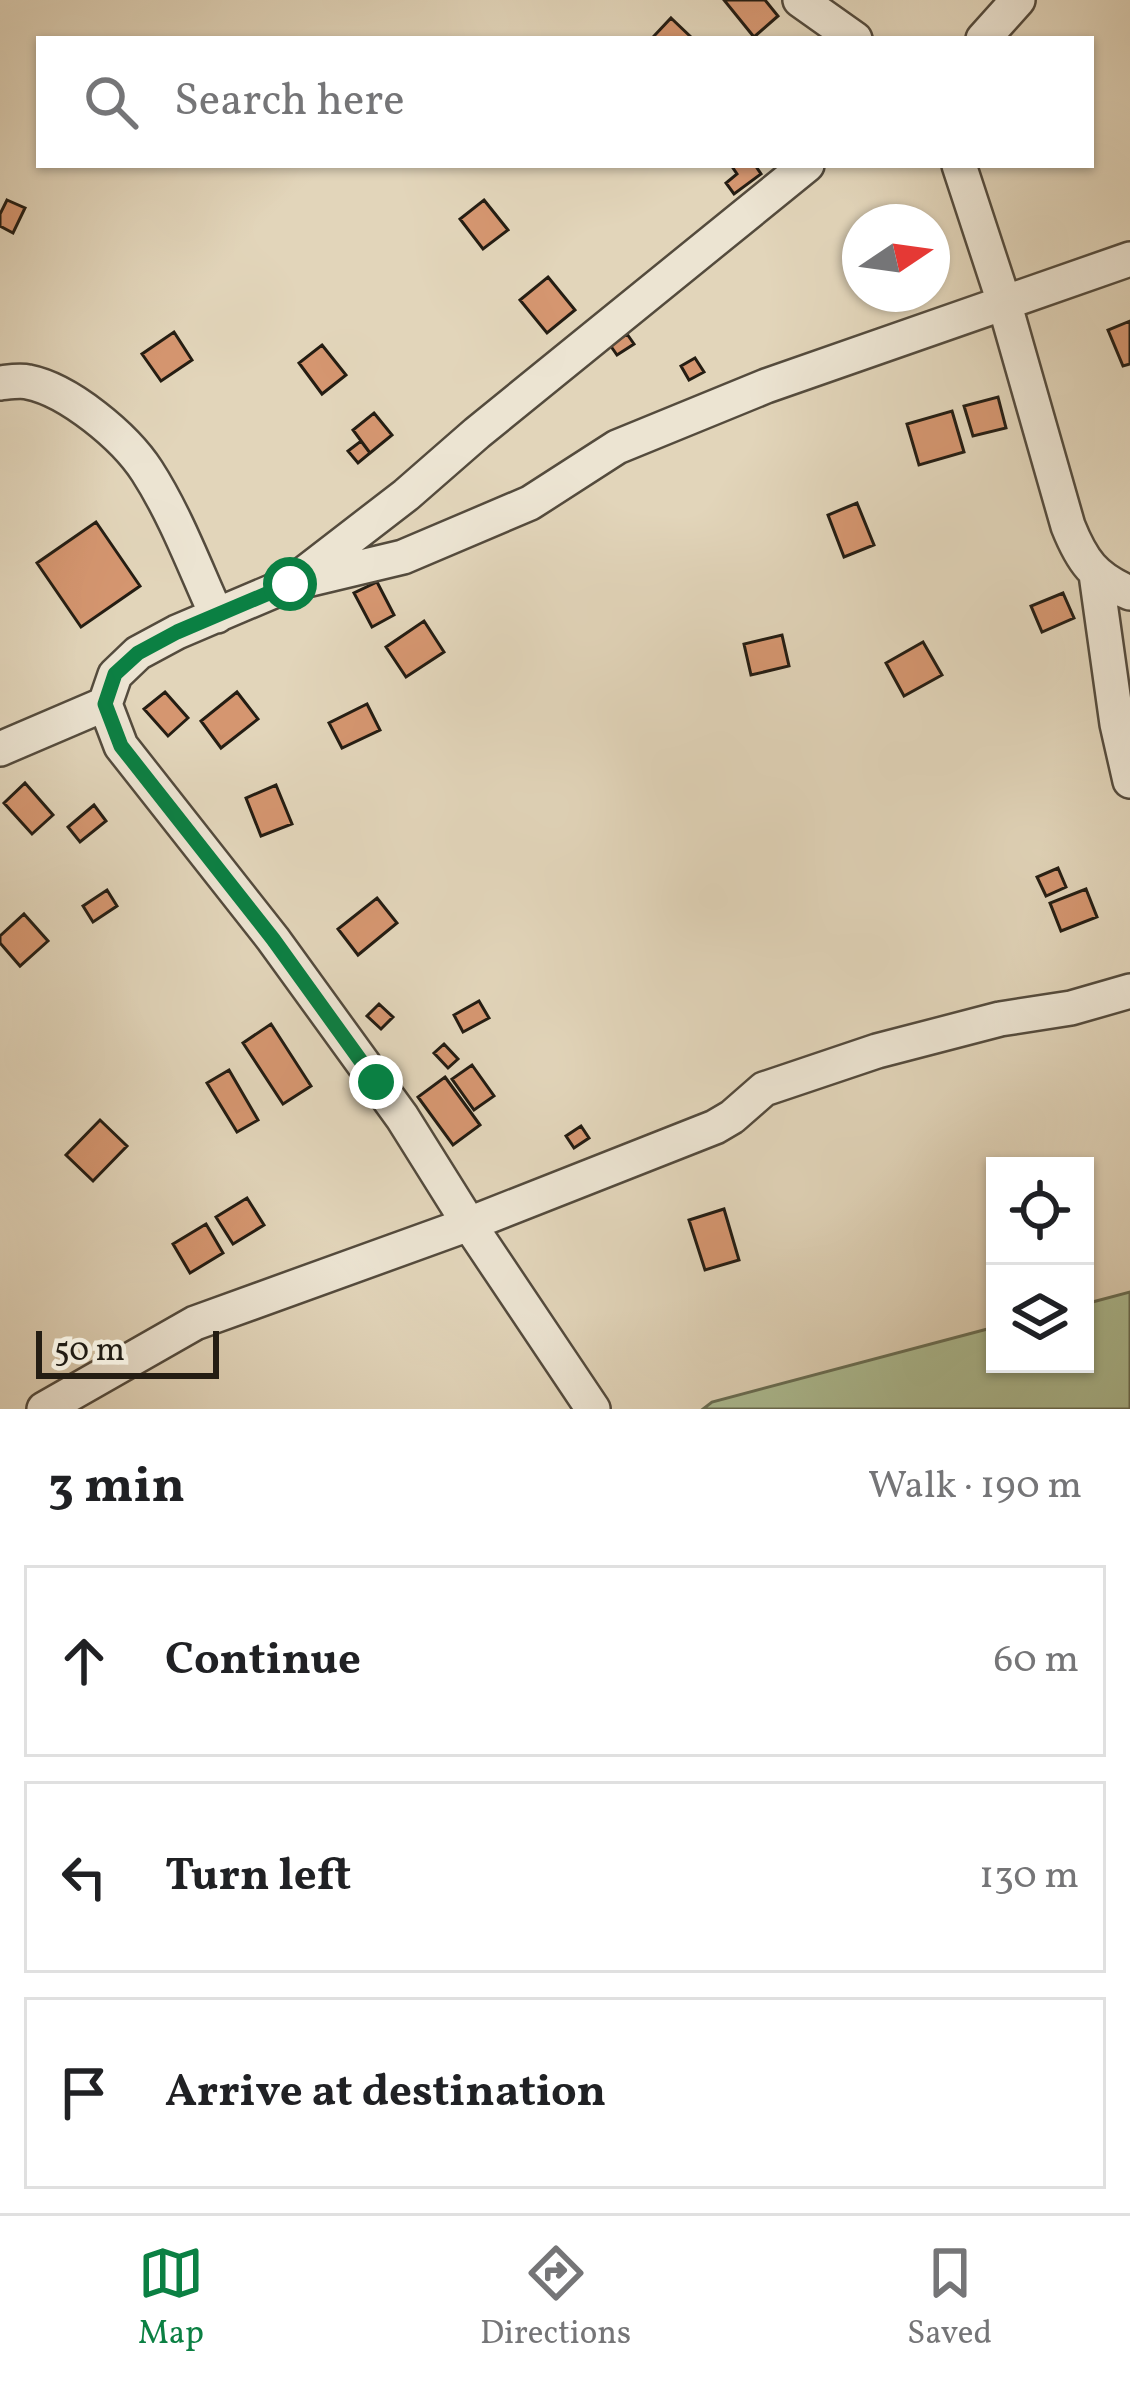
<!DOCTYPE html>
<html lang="en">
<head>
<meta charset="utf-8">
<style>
	body { margin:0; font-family:Vollkorn,serif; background:#f2f2f2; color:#202124 }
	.controls { position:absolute; right:36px; bottom:36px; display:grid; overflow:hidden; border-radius:0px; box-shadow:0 3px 9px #0004 }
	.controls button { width:108px; height:108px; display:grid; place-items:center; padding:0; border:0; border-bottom:3px solid #e0e0e0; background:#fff; color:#202124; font:60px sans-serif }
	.compass { position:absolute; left:842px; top:204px; width:108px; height:108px; border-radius:50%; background:#fff; box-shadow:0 3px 9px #0004; rotate:77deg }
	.scale { position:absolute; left:36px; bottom:30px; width:183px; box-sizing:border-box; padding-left:12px; border:6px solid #241d13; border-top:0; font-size:33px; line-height:42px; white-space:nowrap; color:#241d13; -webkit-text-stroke:9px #ece4d2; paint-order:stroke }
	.stop { position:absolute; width:36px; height:36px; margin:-27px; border:9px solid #0b8043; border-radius:50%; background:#fff }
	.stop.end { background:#0b8043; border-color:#fff; box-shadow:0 3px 12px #0008 }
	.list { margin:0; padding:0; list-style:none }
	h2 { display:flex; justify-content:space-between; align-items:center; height:156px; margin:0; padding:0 48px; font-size:51px }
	h2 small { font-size:39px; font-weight:400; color:#757577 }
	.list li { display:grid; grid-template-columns:78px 1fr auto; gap:36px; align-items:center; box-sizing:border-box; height:192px; margin:0 24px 24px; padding:0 24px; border:3px solid #e0e0e0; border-radius:0px }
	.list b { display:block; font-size:45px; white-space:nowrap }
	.list em { font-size:39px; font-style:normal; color:#757577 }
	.icon { flex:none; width:66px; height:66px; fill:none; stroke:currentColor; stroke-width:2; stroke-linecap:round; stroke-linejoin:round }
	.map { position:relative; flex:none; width:1130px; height:1409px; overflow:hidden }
	.search { position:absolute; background:#fff; box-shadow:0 3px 9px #0004; left:36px; right:36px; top:36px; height:132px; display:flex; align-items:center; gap:30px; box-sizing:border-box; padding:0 42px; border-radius:0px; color:#757577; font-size:45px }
	.sheet { height:804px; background:#fff }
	nav { display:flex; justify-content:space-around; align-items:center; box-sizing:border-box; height:168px; border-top:3px solid #e0e0e0; background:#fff; font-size:33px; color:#757577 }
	nav a { display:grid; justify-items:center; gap:6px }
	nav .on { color:#0b8043 }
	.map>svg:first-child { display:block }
	.green { fill:#adbe94; stroke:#686e54; stroke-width:3 }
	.building { fill:#d59670; stroke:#241d13; stroke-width:3 }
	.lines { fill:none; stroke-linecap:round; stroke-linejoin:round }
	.minor-casing { stroke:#544b3d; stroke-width:38 }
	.minor { stroke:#ece4d2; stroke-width:33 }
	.route { stroke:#0b8043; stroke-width:15 }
</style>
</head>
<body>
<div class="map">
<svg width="1130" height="1409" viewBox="0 0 1130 1409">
	<rect width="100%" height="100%" fill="#e2d5ba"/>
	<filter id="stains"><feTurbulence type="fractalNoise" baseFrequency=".00167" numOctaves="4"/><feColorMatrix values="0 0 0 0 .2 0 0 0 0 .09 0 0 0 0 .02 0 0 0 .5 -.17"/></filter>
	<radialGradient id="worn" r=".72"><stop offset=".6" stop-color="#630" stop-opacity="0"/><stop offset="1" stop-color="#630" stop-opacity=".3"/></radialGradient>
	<path class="green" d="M 1130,1292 L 1130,1409 L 703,1409 L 712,1402 L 995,1327 L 995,1364 L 1085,1364 L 1085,1304 Z"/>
	<path class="building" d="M 724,0 L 765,0 L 778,16 L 754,37 Z
		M 671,18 L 693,39 L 658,39 L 654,36 Z
		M 731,165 L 755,165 L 761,174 L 734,194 L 726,183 L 737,174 Z
		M 7,200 L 25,208 L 13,233 L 0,226 L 0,214 Z
		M 484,200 L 508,230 L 483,249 L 460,219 Z
		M 548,277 L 575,310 L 547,333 L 520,300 Z
		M 1130,321 L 1130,364 L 1123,366 L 1108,330 Z
		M 174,332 L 192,360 L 161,381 L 142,354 Z
		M 627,334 L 634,344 L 617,355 L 610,345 Z
		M 322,345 L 346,375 L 322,394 L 299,363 Z
		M 695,358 L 704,372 L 689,380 L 681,366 Z
		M 998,397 L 1006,428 L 973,436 L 964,406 Z
		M 952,411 L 964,452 L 919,465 L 907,424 Z
		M 374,413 L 392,435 L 370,453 L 353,430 Z
		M 361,441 L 370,453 L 358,463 L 348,451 Z
		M 857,503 L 874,545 L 844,557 L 828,515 Z
		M 96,522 L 140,586 L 81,627 L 37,563 Z
		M 377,582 L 394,615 L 372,627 L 354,593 Z
		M 1063,593 L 1074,618 L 1042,632 L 1031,606 Z
		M 424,621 L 444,652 L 406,677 L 386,647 Z
		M 782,635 L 789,666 L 751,675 L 744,644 Z
		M 923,642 L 942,675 L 904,696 L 886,663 Z
		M 165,692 L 188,718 L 168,736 L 144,709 Z
		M 237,692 L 258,719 L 221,748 L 201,721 Z
		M 367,704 L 380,730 L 342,748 L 329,723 Z
		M 25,783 L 53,815 L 32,834 L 4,803 Z
		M 276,785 L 292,824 L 261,836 L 246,798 Z
		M 94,805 L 106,821 L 80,842 L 68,827 Z
		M 1058,868 L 1066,887 L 1046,896 L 1037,877 Z
		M 1086,889 L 1097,917 L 1061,931 L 1050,903 Z
		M 107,890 L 117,906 L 93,922 L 83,906 Z
		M 377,898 L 397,923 L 358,955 L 338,929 Z
		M 24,914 L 48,941 L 20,966 L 0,943 L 0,936 Z
		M 479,1001 L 489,1018 L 463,1032 L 454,1015 Z
		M 379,1004 L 393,1017 L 381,1029 L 367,1016 Z
		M 271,1024 L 311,1086 L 283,1104 L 243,1043 Z
		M 444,1044 L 458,1059 L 448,1068 L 434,1053 Z
		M 472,1065 L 494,1096 L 474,1110 L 452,1079 Z
		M 229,1070 L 258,1120 L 237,1132 L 207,1083 Z
		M 445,1077 L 480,1125 L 453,1145 L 418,1097 Z
		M 100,1120 L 127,1146 L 93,1181 L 66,1155 Z
		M 581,1126 L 589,1138 L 574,1148 L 566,1136 Z
		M 247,1198 L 264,1225 L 233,1244 L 216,1217 Z
		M 724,1209 L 739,1260 L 705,1270 L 689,1220 Z
		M 206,1224 L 223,1253 L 190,1273 L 173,1244 Z"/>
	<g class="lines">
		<g class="minor-casing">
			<path id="minor" d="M 800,0 L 855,39
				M 983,39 L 1018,0
				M 959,165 L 1004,302 L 1068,526 C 1082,561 1094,578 1130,593
				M 0,383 C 9,382 20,380 28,382 C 69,390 125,437 147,471 C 176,516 195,568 217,616
				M 1096,574 L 1117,724 L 1130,781
				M 301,576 L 406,495 L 477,433 L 807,165
				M 0,749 L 105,704
				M 44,1409 L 195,1323 L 469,1224 L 715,1127 L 732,1117 L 764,1089 L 877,1051 L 1000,1019 L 1071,1008 L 1130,991
				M 593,1409 L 469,1224 L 402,1117 L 273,939 L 121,746 L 105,704 L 115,675 L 138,653 L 177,632 L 290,584 L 403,557 L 530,503 L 617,447 L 766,386 L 1130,259"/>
		</g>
		<use href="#minor" class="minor"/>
	</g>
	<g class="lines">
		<path class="route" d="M 290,584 L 177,632 L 138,653 L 115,674 L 105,704 L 121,746 L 273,939 L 376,1082"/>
	</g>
	<rect width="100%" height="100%" filter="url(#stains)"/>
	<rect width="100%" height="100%" fill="url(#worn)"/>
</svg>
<div class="controls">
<button><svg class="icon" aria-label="locate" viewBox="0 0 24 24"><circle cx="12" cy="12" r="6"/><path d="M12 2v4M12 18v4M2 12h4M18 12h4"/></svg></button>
<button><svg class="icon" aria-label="layers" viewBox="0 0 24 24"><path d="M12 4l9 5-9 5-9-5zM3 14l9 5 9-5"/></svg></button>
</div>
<svg class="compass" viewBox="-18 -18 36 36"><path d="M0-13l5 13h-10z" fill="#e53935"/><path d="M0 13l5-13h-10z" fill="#757577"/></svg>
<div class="scale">50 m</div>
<div class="stop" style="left:290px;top:584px"></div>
<div class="stop end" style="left:376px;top:1082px"></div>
<div class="search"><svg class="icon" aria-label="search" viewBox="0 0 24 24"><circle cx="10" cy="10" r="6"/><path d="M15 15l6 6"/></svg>Search here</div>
</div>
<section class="sheet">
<h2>3 min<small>Walk · 190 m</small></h2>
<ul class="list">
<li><svg class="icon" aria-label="ahead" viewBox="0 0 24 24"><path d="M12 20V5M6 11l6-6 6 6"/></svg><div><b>Continue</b></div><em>60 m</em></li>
<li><svg class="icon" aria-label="left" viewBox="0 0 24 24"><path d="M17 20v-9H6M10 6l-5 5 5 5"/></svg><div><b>Turn left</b></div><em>130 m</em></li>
<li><svg class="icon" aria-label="arrive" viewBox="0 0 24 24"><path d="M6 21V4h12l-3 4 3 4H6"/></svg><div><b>Arrive at destination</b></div></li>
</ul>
</section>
<nav>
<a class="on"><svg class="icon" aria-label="map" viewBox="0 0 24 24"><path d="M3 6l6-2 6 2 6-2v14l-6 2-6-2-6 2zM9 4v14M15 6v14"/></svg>Map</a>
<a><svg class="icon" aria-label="directions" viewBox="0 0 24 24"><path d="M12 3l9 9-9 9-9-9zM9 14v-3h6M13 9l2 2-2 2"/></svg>Directions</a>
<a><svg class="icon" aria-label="saved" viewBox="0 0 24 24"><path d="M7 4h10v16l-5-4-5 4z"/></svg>Saved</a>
</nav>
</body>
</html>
